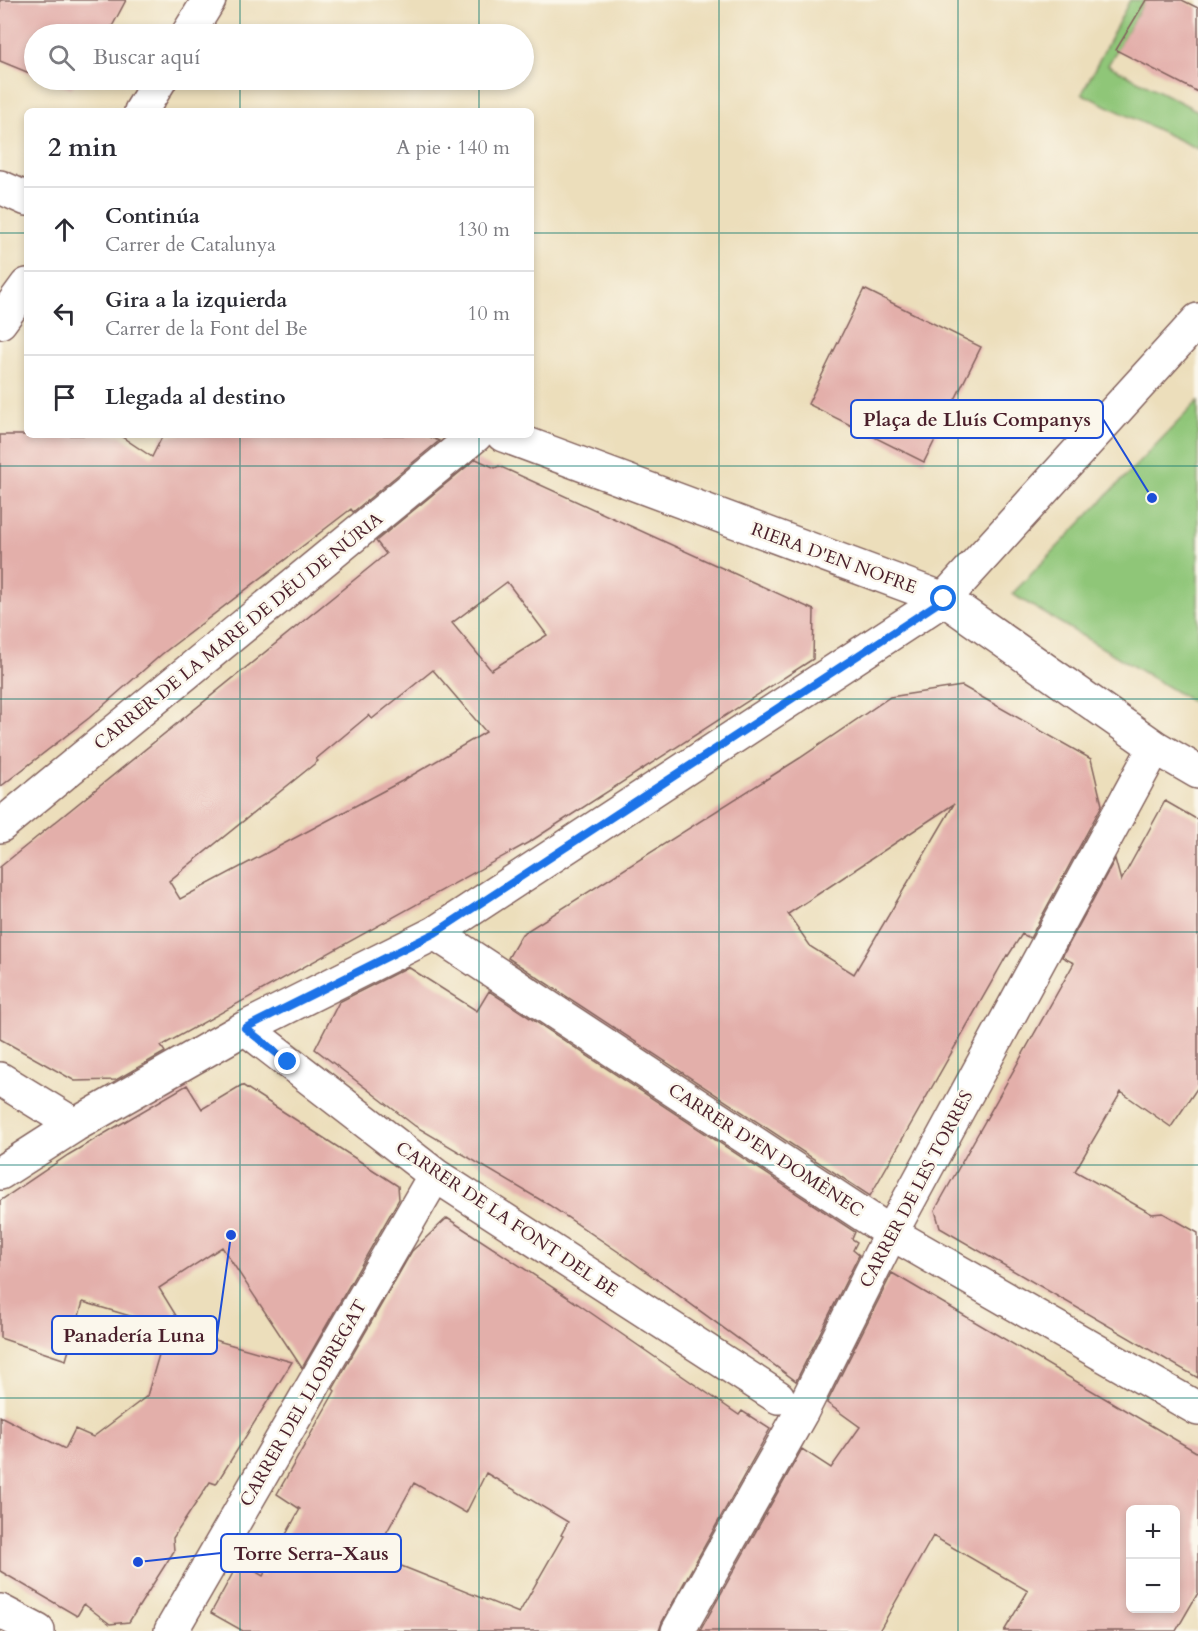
<!DOCTYPE html>
<html lang="es">
<head>
<meta charset="utf-8">
<style>
	body { margin:0; font-family:Cardo,serif; background:#f7f7f7; color:#2b2b33 }
	.controls { position:absolute; right:18px; bottom:18px; display:grid; overflow:hidden; border-radius:9px; box-shadow:0 3px 9px #0003 }
	.controls button { width:54px; height:54px; display:grid; place-items:center; padding:0; border:0; border-bottom:2px solid #e1e1e2; background:#fff; color:#2b2b33; font:30px sans-serif }
	.stop { position:absolute; width:18px; height:18px; margin:-14px; border:4px solid #1a73e8; border-radius:50%; background:#fff }
	.stop.end { background:#1a73e8; border-color:#fff; box-shadow:0 2px 6px #0008 }
	.list { margin:0; padding:0; list-style:none }
	h2 { display:flex; justify-content:space-between; align-items:center; height:78px; margin:0; padding:0 24px; font-size:26px }
	h2 small { font-size:20px; font-weight:400; color:#7c7c81 }
	.list li { display:grid; grid-template-columns:39px 1fr auto; gap:18px; align-items:center; box-sizing:border-box; height:84px; padding:0 24px; border-top:2px solid #e1e1e2 }
	.list b { display:block; font-size:22px; white-space:nowrap }
	.list p { margin:0; font-size:20px; white-space:nowrap; color:#7c7c81 }
	.list em { font-size:20px; font-style:normal; color:#7c7c81 }
	.icon { flex:none; width:33px; height:33px; fill:none; stroke:currentColor; stroke-width:2; stroke-linecap:round; stroke-linejoin:round }
	.map { position:relative; flex:none; width:1198px; height:1631px; overflow:hidden }
	.search { position:absolute; background:#fff; box-shadow:0 3px 9px #0003; left:24px; top:24px; width:510px; height:66px; display:flex; align-items:center; gap:15px; box-sizing:border-box; padding:0 21px; border-radius:33px; color:#7c7c81; font-size:22px }
	.panel { position:absolute; background:#fff; box-shadow:0 3px 9px #0003; left:24px; top:108px; width:510px; height:330px; border-radius:9px }
	.map>svg:first-child { display:block }
	.green { fill:#8fc678; stroke:#6c7252; stroke-width:1.5 }
	.building { fill:#e3afaa; fill-rule:evenodd }
	.lines { fill:none; stroke-linecap:round; stroke-linejoin:round }
	.minor-casing { stroke:#83625d; stroke-width:36 }
	.minor { stroke:#fff; stroke-width:33 }
	.route { stroke:#1a73e8; stroke-width:8 }
	.grid { fill:none; stroke:#0f766e; stroke-width:1.5; stroke-opacity:0.55 }
	.labels { text-anchor:middle; stroke-width:5; stroke-linejoin:round; paint-order:stroke }
	.street-label { font-size:18px; fill:#4a1f2b; stroke:#fbf7ec }
	.leader { fill:none; stroke:#1d4ed8; stroke-width:2 }
	.callout-dot { fill:#1d4ed8; stroke:#fbf7ec; stroke-width:2 }
	.callout { fill:#fbf7ec; stroke:#1d4ed8; stroke-width:2 }
	.callout-label { font-size:20px; text-anchor:middle; font-weight:bold; fill:#4a1f2b }
</style>
</head>
<body>
<div class="map">
<svg width="1198" height="1631" viewBox="0 0 1198 1631">
	<rect width="100%" height="100%" fill="#fbf7ec"/>
	<filter id="ink" filterUnits="userSpaceOnUse"><feTurbulence type="fractalNoise" baseFrequency=".0167" numOctaves="2"/><feDisplacementMap in="SourceGraphic" scale="12" xChannelSelector="R" yChannelSelector="G"/><feConvolveMatrix kernelMatrix="1 2 1 2 8 2 1 2 1" color-interpolation-filters="sRGB"/></filter>
	<filter id="wash" filterUnits="userSpaceOnUse"><feTurbulence type="fractalNoise" baseFrequency=".008" numOctaves="4" result="noise"/><feDisplacementMap in="SourceGraphic" scale="24" xChannelSelector="R" yChannelSelector="G"/><feGaussianBlur stdDeviation="1.35" result="paint"/><feColorMatrix in="noise" values="0 0 0 0 0 0 0 0 0 0 0 0 0 0 0 0 0 1.4 0 .05"/><feComposite in="paint" operator="in"/></filter>
	<g filter="url(#wash)">
		<rect width="100%" height="100%" fill="#ecdebb"/>
		<path class="green" d="M 1130,0 L 1146,0 L 1108,65 L 1198,111 L 1198,149 L 1082,94 Z
			M 1198,401 L 1198,705 L 1012,594 Z"/>
		<g id="blocks">
			<path class="building" d="M 0,0 L 126,0 L 108,34 L 34,34 L 34,75 L 0,61 Z
				M 1146,0 L 1182,0 L 1198,8 L 1198,92 L 1116,50 Z
				M 46,80 L 76,80 L 71,89 Z
				M 864,289 L 981,347 L 924,462 L 808,404 Z
				M 0,435 L 119,435 L 152,457 L 163,435 L 426,435 L 439,441 L 353,512 L 351,509 L 162,654 L 89,718 L 0,787 Z
				M 476,459 L 495,468 L 499,466 L 814,610 L 813,659 L 531,841 L 161,1046 L 165,1052 L 116,1080 L 75,1081 L 0,1039 L 0,867 L 386,554 L 376,541 ZM 507,582 L 547,635 L 491,670 L 452,623 ZM 433,670 L 486,732 L 402,781 L 180,899 L 169,881 L 318,761 L 316,759 L 369,715 L 372,719 Z
				M 962,686 L 1091,759 L 1102,805 L 1030,938 L 1022,934 L 1008,956 L 1007,955 L 870,1196 L 508,958 L 522,934 L 800,758 L 890,697 ZM 954,804 L 854,974 L 811,947 L 788,914 Z
				M 1165,801 L 1198,820 L 1198,1087 L 1171,1127 L 1121,1092 L 1075,1171 L 1152,1214 L 1163,1213 L 1198,1233 L 1198,1378 L 940,1228 L 935,1210 L 1074,963 L 1062,957 L 1115,859 L 1121,881 Z
				M 408,967 L 477,1011 L 489,991 L 855,1232 L 852,1239 L 857,1242 L 853,1250 L 859,1255 L 796,1381 L 629,1259 L 549,1205 L 415,1126 L 315,1049 L 339,1002 Z
				M 187,1085 L 202,1109 L 242,1085 L 398,1186 L 399,1199 L 302,1368 L 222,1247 L 159,1288 L 186,1332 L 292,1362 L 216,1484 L 210,1482 L 173,1538 L 174,1551 L 129,1622 L 110,1624 L 84,1604 L 77,1616 L 0,1571 L 0,1416 L 65,1449 L 75,1429 L 93,1437 L 147,1396 L 167,1327 L 83,1302 L 66,1360 L 0,1338 L 0,1201 L 68,1155 Z
				M 447,1218 L 578,1304 L 739,1415 L 742,1411 L 770,1429 L 662,1622 L 659,1631 L 243,1631 L 211,1613 L 239,1562 L 263,1576 L 300,1509 L 277,1494 L 335,1391 L 333,1389 L 412,1251 ZM 486,1473 L 568,1522 L 561,1535 L 563,1536 L 519,1613 L 374,1555 L 414,1483 L 466,1513 Z
				M 892,1273 L 1198,1453 L 1198,1593 L 1176,1631 L 1004,1631 L 1028,1591 L 933,1536 L 879,1631 L 700,1631 L 802,1449 L 831,1468 L 860,1427 L 827,1403 ZM 1131,1509 L 1176,1509 L 1176,1608 L 1131,1608 Z"/>
		</g>
	</g>
	<g filter="url(#ink)">
		<use href="#blocks" fill-opacity="0" stroke="#83625d" stroke-width="1.5"/>
		<g class="lines">
			<g class="minor-casing">
				<path id="minor" d="M 188,34 L 209,0
					M 141,111 L 160,80
					M 0,187 L 27,199
					M 0,322 L 27,285
					M 503,435 L 944,599 L 1155,747 L 1198,772
					M 0,826 L 476,435
					M 435,933 L 891,1233 L 1198,1409
					M 245,1028 L 435,1175 L 778,1397
					M 0,1079 L 75,1125
					M 0,1173 L 75,1125 L 245,1028 L 435,933 L 944,599 L 1198,320
					M 0,1611 L 38,1631
					M 171,1631 L 435,1175
					M 678,1631 L 801,1413 L 891,1233 L 1155,747"/>
			</g>
			<use href="#minor" class="minor"/>
		</g>
	</g>
	<g class="lines" filter="url(#ink)">
		<path class="route" d="M 288,1062 L 245,1028 L 435,933 L 944,599"/>
	</g>
	<path class="grid" d="M 240,0 L 240,34M 479,0 L 479,34M 719,0 L 719,1631M 958,0 L 958,1631M 240,80 L 240,111M 479,80 L 479,111M 0,233 L 27,233M 531,233 L 1198,233M 240,435 L 240,1631M 479,435 L 479,1631M 0,466 L 1198,466M 0,699 L 1198,699M 0,932 L 1198,932M 0,1165 L 1198,1165M 0,1398 L 1198,1398"/>
	<g class="labels">
		<g class="street-label">
			<text transform="translate(834 558) rotate(20)" y="6">RIERA D'EN NOFRE</text>
			<text transform="translate(238 631) rotate(-39)" y="6">CARRER DE LA MARE DE DÉU DE NÚRIA</text>
			<text transform="translate(766 1150) rotate(33)" y="6">CARRER D'EN DOMÈNEC</text>
			<text transform="translate(916 1189) rotate(-62)" y="6">CARRER DE LES TORRES</text>
			<text transform="translate(507 1219) rotate(34)" y="6">CARRER DE LA FONT DEL BE</text>
			<text transform="translate(303 1403) rotate(-60)" y="6">CARRER DEL LLOBREGAT</text>
		</g>
	</g>
	<path class="leader" d="M1152 498L1103 419M231 1235L217 1335M138 1562L221 1553"/>
	<g class="callout-dot">
		<circle cx="1152" cy="498" r="6"/>
		<circle cx="231" cy="1235" r="6"/>
		<circle cx="138" cy="1562" r="6"/>
	</g>
	<g class="callout">
		<rect x="851" y="400" width="252" height="38" rx="6"/>
		<rect x="52" y="1316" width="165" height="38" rx="6"/>
		<rect x="221" y="1534" width="180" height="38" rx="6"/>
	</g>
	<g class="callout-label">
		<text x="977" y="426">Plaça de Lluís Companys</text>
		<text x="134" y="1342">Panadería Luna</text>
		<text x="311" y="1560">Torre Serra-Xaus</text>
	</g>
</svg>
<div class="controls">
<button>+</button>
<button>−</button>
</div>
<div class="stop" style="left:944px;top:599px"></div>
<div class="stop end" style="left:288px;top:1062px"></div>
<div class="search"><svg class="icon" aria-label="search" viewBox="0 0 24 24"><circle cx="10" cy="10" r="6"/><path d="M15 15l6 6"/></svg>Buscar aquí</div>
<section class="panel">
<h2>2 min<small>A pie · 140 m</small></h2>
<ul class="list">
<li><svg class="icon" aria-label="ahead" viewBox="0 0 24 24"><path d="M12 20V5M6 11l6-6 6 6"/></svg><div><b>Continúa</b><p>Carrer de Catalunya</p></div><em>130 m</em></li>
<li><svg class="icon" aria-label="left" viewBox="0 0 24 24"><path d="M17 20v-9H6M10 6l-5 5 5 5"/></svg><div><b>Gira a la izquierda</b><p>Carrer de la Font del Be</p></div><em>10 m</em></li>
<li><svg class="icon" aria-label="arrive" viewBox="0 0 24 24"><path d="M6 21V4h12l-3 4 3 4H6"/></svg><div><b>Llegada al destino</b></div></li>
</ul>
</section>
</div>
</body>
</html>
